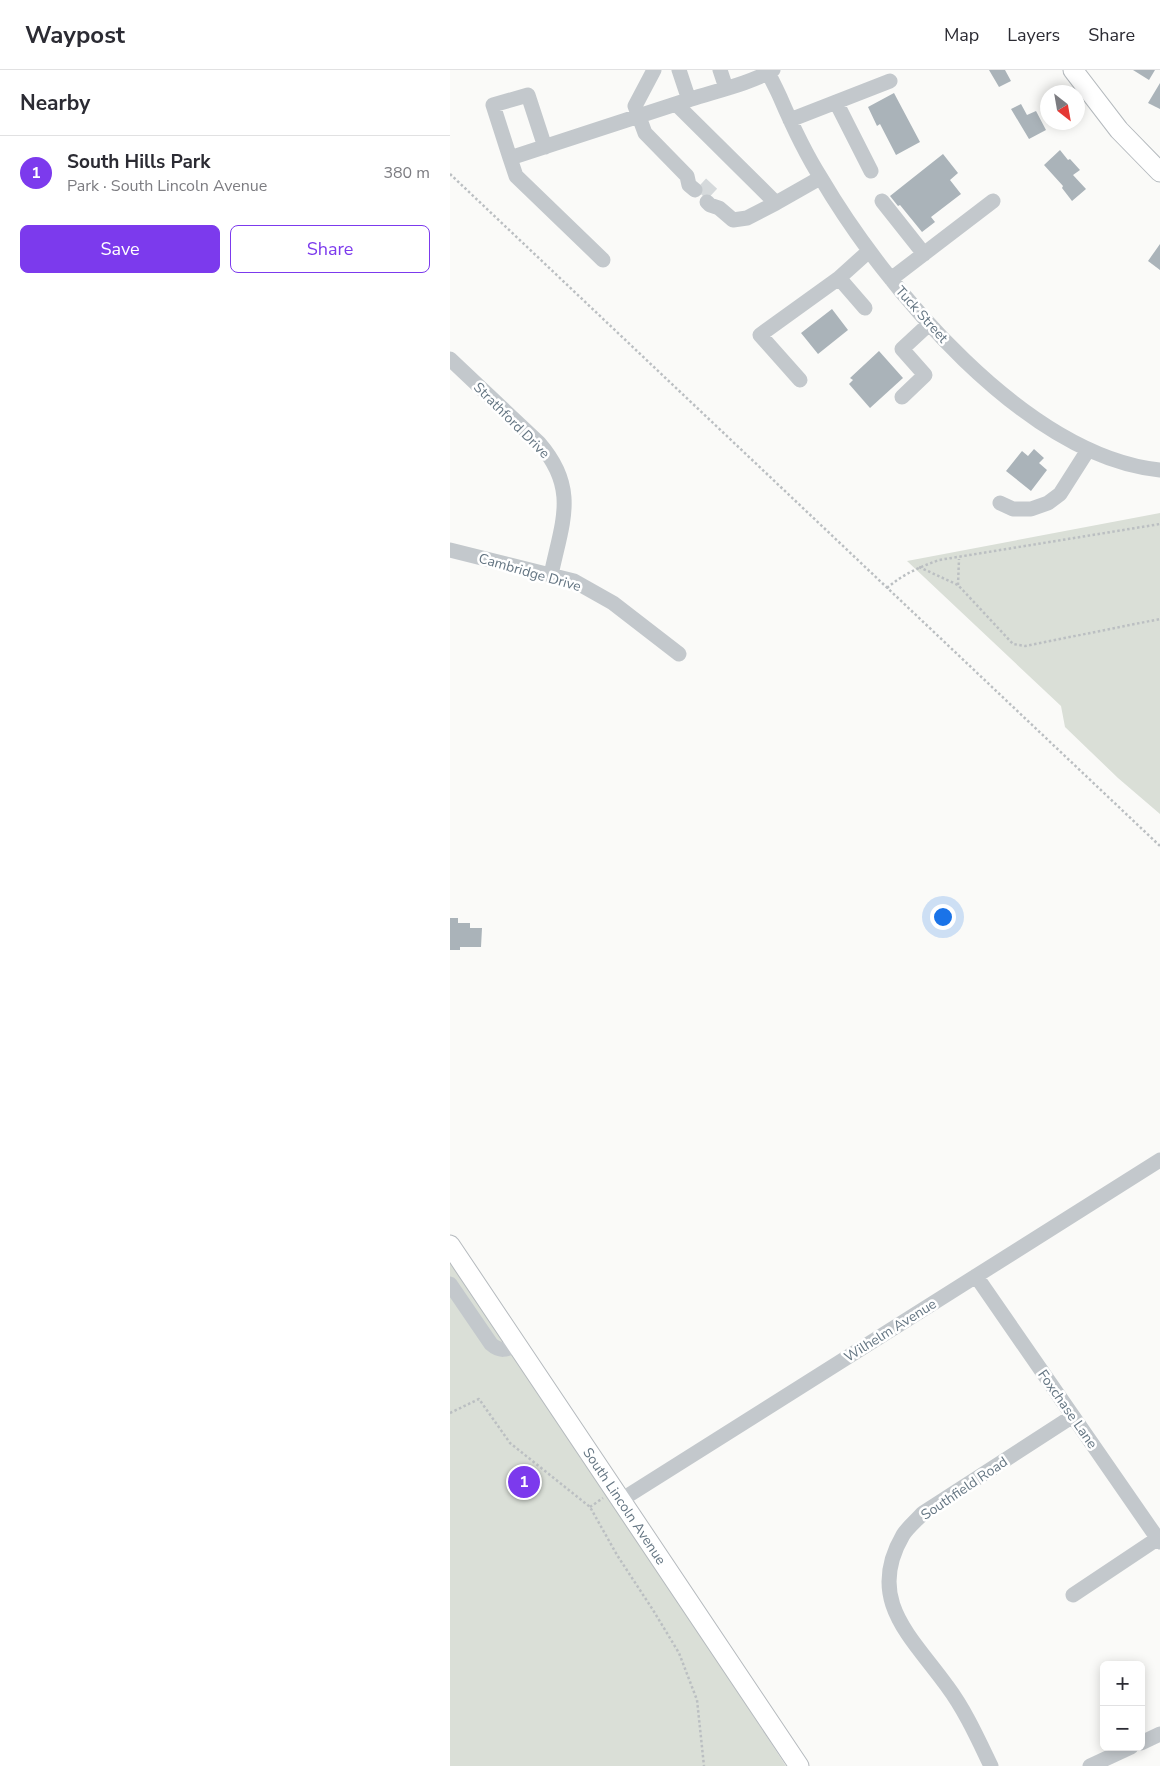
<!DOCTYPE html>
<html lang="en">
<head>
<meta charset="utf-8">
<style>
	body { margin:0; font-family:"Nunito Sans",sans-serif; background:#f2f2f3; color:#2b2b33 }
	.controls { position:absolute; right:15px; bottom:15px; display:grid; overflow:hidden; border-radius:8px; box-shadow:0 2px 12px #0003 }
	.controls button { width:45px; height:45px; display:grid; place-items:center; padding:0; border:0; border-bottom:1px solid #e1e1e2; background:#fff; color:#2b2b33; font:25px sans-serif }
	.compass { position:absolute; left:590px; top:15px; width:45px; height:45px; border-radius:50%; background:#fff; box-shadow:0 2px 12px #0003; rotate:149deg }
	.you { position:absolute; left:492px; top:846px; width:18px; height:18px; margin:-12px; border:4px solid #fff; border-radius:50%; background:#1a73e8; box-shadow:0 0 0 8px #1a73e833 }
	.badge { display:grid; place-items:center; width:32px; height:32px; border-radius:50%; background:#7c3aed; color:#fff; font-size:16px; font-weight:700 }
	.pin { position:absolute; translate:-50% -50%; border:2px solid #fff; box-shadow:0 1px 5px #0006 }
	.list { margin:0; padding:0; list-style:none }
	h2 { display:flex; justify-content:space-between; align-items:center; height:65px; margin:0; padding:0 20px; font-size:21px }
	h2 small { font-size:16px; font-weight:400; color:#7c7c81 }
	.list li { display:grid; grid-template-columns:32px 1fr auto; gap:15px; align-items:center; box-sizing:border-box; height:75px; padding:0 20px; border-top:1px solid #e1e1e2 }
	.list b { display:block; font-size:19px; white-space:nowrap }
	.list p { margin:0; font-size:16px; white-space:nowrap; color:#7c7c81 }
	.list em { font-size:16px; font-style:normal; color:#7c7c81 }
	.actions { display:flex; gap:10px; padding:15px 20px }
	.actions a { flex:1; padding:11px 0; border:1px solid #7c3aed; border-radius:8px; text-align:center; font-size:18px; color:#7c3aed }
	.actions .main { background:#7c3aed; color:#fff }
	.map { position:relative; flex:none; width:710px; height:1696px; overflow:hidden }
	header { display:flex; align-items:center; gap:30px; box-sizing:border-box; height:70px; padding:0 25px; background:#fff; border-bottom:1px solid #e1e1e2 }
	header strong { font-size:24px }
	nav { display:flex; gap:28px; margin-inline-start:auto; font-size:18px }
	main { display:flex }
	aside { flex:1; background:#fff }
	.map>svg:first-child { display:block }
	.green { fill:#dadfd7 }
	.building { fill:#aab3b9 }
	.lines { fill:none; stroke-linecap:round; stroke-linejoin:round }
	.minor-tunnel { stroke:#d5d9db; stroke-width:15; stroke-dasharray:15 8; stroke-linecap:butt }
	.major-casing { stroke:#b5babe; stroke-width:21 }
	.path { stroke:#bbbfc2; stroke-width:2.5; stroke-dasharray:2.5 2.5; stroke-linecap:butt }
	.minor { stroke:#c3c8cc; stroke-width:15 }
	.major { stroke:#fff; stroke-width:19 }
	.labels { text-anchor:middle; stroke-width:5; stroke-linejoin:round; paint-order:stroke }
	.street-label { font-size:14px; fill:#657683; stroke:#fff }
</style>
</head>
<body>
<header>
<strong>Waypost</strong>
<nav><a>Map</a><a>Layers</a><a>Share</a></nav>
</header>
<main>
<aside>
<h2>Nearby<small></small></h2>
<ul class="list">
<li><span class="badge">1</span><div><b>South Hills Park</b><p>Park · South Lincoln Avenue</p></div><em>380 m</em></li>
</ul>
<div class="actions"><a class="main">Save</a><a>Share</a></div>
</aside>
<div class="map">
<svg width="710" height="1696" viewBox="0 0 710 1696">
	<rect width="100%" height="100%" fill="#fafaf8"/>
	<path class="green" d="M 710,443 L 710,744 L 668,708 L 615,657 L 611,636 L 457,491 Z
		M 0,1192 L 197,1483 L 336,1696 L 0,1696 Z"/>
	<path class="building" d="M 539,0 L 555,0 L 561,11 L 549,17 Z
		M 683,0 L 705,0 L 699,10 Z
		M 710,13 L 710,39 L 698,33 Z
		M 444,23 L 470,72 L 446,85 L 430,54 L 427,56 L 418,37 Z
		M 571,34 L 577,45 L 586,41 L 596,60 L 579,69 L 561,39 Z
		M 610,80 L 618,90 L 620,89 L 630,100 L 623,105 L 636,119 L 622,131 L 612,118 L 613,116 L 594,95 Z
		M 493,84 L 508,103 L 500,110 L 511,124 L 481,147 L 485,152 L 472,162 L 450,135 L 448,136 L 440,126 Z
		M 710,174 L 710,200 L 698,191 Z
		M 382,239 L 398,260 L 368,284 L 351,263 Z
		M 429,281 L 453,308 L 420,338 L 399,314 L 403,310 L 400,308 Z
		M 584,379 L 594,388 L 589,393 L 597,400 L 581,421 L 556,401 L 572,381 L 578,386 Z
		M 0,848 L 8,848 L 8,853 L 20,853 L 20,858 L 32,858 L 31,877 L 10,877 L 10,880 L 0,880 Z"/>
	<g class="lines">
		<path class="minor-tunnel" d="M 251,114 L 264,126"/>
		<g class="major-casing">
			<g id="major">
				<path d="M 623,0 L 669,60 L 710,102"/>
				<path id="s1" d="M 0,1175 L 349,1696"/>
			</g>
		</g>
		<path class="path" d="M 0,104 L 710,776
			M 469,497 L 508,515 L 563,574 L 575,576 L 710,549
			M 508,515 L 509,489
			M 437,518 C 453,504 470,497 489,490 L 710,454
			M 0,1343 L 29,1329 L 60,1373 L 140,1437 L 167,1485 L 203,1540 L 229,1583 L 247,1630 L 254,1696
			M 140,1437 L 153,1428"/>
		<path class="minor" d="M 204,0 L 185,36 L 195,63 L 237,106 L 239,115 L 245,120
			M 229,0 L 239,30
			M 270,0 L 276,18
			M 317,0 C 321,9 326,18 330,27 C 342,55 355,83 371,108 C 435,217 576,387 710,400
			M 386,32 L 421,101
			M 226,34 L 326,133 L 370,108
			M 340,50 L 440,11
			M 95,77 L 78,25 L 43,35 L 60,88 C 120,68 181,49 241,29 C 266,21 301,13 323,0
			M 60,88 L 66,106 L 153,190
			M 432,131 L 474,184
			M 257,132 L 260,135 L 269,138 L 283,150 L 297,148 L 326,133
			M 441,209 L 543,131
			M 415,238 L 389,208 L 419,181
			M 0,289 L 89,373 C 129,419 112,452 101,505
			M 350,310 L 310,265 L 389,208
			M 452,327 L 475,305 L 452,279 L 479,254
			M 550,433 L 563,439 L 581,439 L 598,433 L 610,424 L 638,380
			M 0,480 L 124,511 L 163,533 L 229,584
			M 526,1206 L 710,1472
			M 0,1214 L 41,1274 C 50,1282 56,1280 67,1275
			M 171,1430 L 710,1090
			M 623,1525 L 707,1469
			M 691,1673 L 710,1664
			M 541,1696 C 528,1669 515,1640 497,1616 C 462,1567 415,1530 453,1465 C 458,1457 467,1450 473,1443 L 623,1346
			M 640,1696 L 681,1677"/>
		<use href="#major" class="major"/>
	</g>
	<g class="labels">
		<g class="street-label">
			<text transform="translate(472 244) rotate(48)" y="5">Tuck Street</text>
			<text transform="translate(62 350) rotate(45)" y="5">Strathford Drive</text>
			<text transform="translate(80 502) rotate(16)" y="5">Cambridge Drive</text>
			<text transform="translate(440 1260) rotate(-32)" y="5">Wilhelm Avenue</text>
			<text transform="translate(618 1339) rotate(55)" y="5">Foxchase Lane</text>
			<text transform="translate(514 1418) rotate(-34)" y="5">Southfield Road</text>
			<text dy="5" stroke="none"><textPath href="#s1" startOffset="314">South Lincoln Avenue</textPath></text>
		</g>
	</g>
</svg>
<div class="controls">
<button>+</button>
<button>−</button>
</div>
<svg class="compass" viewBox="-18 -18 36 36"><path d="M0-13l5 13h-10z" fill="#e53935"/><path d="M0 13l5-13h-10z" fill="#7c7c81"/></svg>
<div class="you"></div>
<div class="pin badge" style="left:74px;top:1412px">1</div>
</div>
</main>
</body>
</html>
